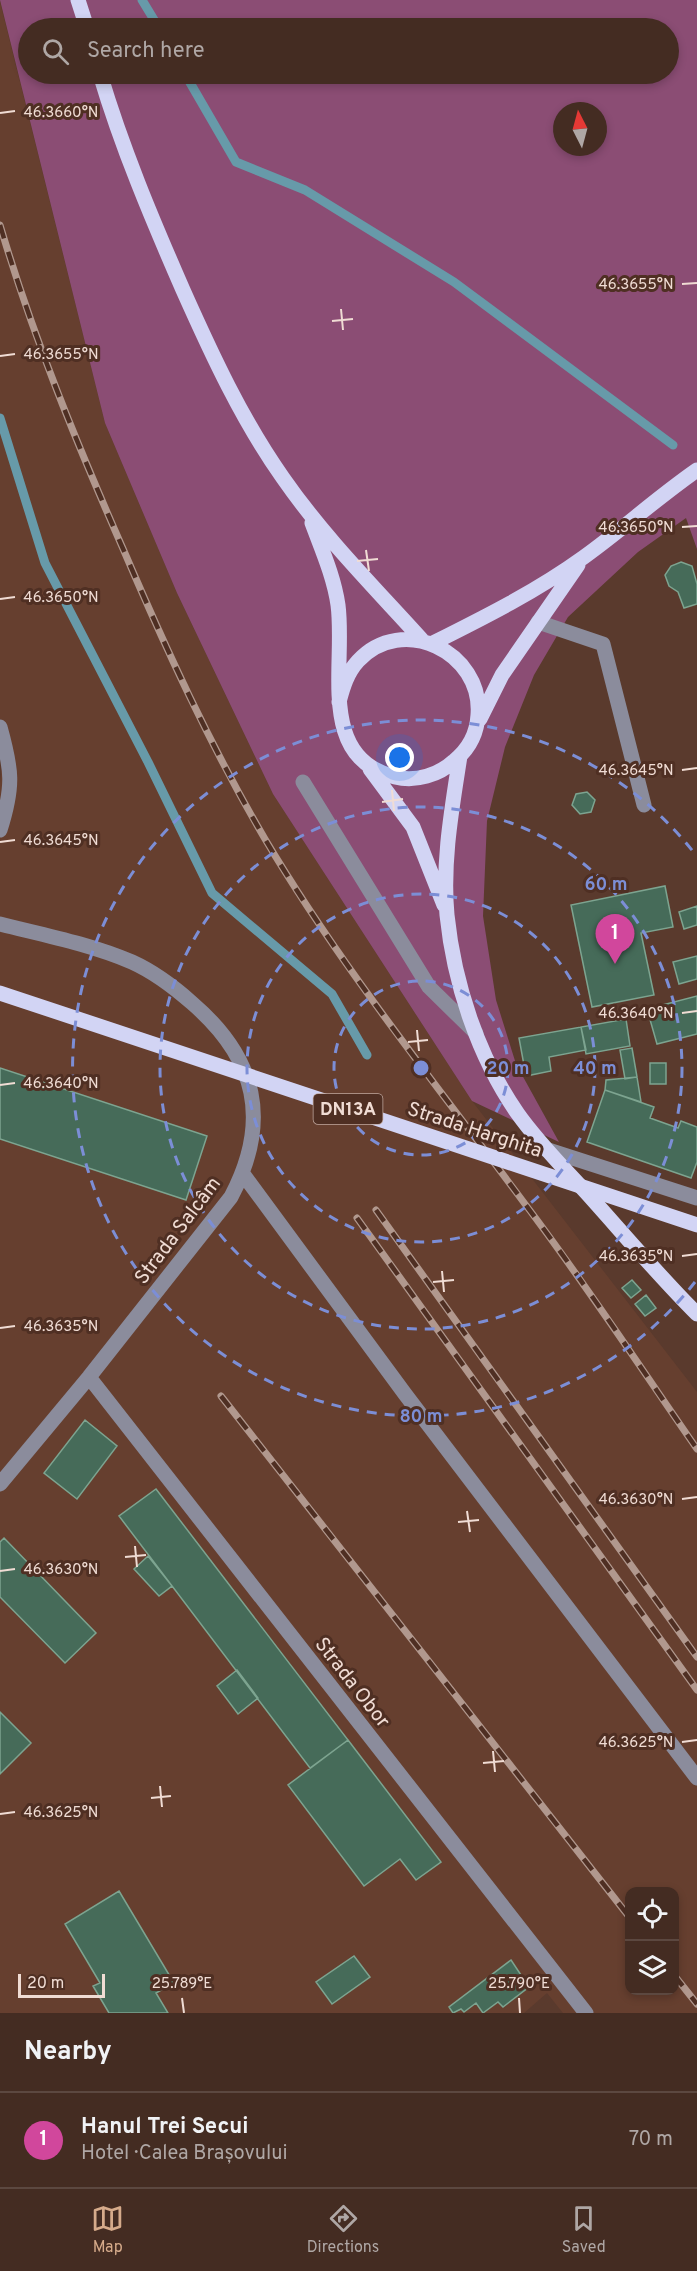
<!DOCTYPE html>
<html lang="en">
<head>
<meta charset="utf-8">
<style>
	body { margin:0; font-family:Overpass,sans-serif; background:#4e382f; color:#f1f3f6 }
	.controls { position:absolute; right:18px; bottom:18px; display:grid; overflow:hidden; border-radius:12px; box-shadow:0 3px 9px #0003 }
	.controls button { width:54px; height:54px; display:grid; place-items:center; padding:0; border:0; border-bottom:2px solid #5c4840; background:#442c22; color:#f1f3f6; font:30px sans-serif }
	.compass { position:absolute; left:553px; top:102px; width:54px; height:54px; border-radius:50%; background:#442c22; box-shadow:0 3px 9px #0003; rotate:354deg }
	.scale { position:absolute; left:18px; bottom:15px; width:87px; box-sizing:border-box; padding-left:6px; border:3px solid #f0dcd4; border-top:0; font-size:16px; line-height:21px; white-space:nowrap; color:#f0dcd4; -webkit-text-stroke:4px #4f2f23; paint-order:stroke }
	.you { position:absolute; left:400px; top:758px; width:21px; height:21px; margin:-15px; border:4px solid #fff; border-radius:50%; background:#1a73e8; box-shadow:0 0 0 9px #1a73e833 }
	.badge { display:grid; place-items:center; width:39px; height:39px; border-radius:50%; background:#d6ab8b; color:#fff; font-size:20px; font-weight:700 }
	.pin { position:absolute; translate:-50% -50px; filter:drop-shadow(0 2px 3px #0008) }
	.pin::after { content:''; position:absolute; top:32px; width:21px; height:18px; background:inherit; clip-path:polygon(0 0,100% 0,50% 100%) }
	.list { margin:0; padding:0; list-style:none }
	h2 { display:flex; justify-content:space-between; align-items:center; height:78px; margin:0; padding:0 24px; font-size:26px }
	h2 small { font-size:20px; font-weight:400; color:#afa7a5 }
	.list li { display:grid; grid-template-columns:39px 1fr auto; gap:18px; align-items:center; box-sizing:border-box; height:96px; padding:0 24px; border-top:2px solid #5c4840 }
	.list b { display:block; font-size:22px; white-space:nowrap }
	.list p { margin:0; font-size:20px; white-space:nowrap; color:#afa7a5 }
	.list em { font-size:20px; font-style:normal; color:#afa7a5 }
	.icon { flex:none; width:33px; height:33px; fill:none; stroke:currentColor; stroke-width:2; stroke-linecap:round; stroke-linejoin:round }
	.map { position:relative; flex:none; width:697px; height:2013px; overflow:hidden }
	.search { position:absolute; background:#442c22; box-shadow:0 3px 9px #0003; left:18px; right:18px; top:18px; height:66px; display:flex; align-items:center; gap:15px; box-sizing:border-box; padding:0 21px; border-radius:33px; color:#afa7a5; font-size:22px }
	.sheet { height:174px; background:#442c22 }
	nav { display:flex; justify-content:space-around; align-items:center; box-sizing:border-box; height:84px; border-top:2px solid #5c4840; background:#442c22; font-size:16px; color:#afa7a5 }
	nav a { display:grid; justify-items:center; gap:3px }
	nav .on { color:#d6ab8b }
	.map>svg:first-child { display:block }
	.built { fill:#663f2f; fill-rule:evenodd }
	.green { fill:#8b4d74; fill-rule:evenodd }
	.lines { fill:none; stroke-linecap:round; stroke-linejoin:round }
	.stream { stroke:#679aa9; stroke-width:9 }
	.building { fill:#466b59; stroke:#7da490; stroke-width:1.5 }
	.minor { stroke:#8b8c9c; stroke-width:15 }
	.major { stroke:#d2d4f4; stroke-width:15 }
	.rail-casing { stroke:#b1988e; stroke-width:7 }
	.rail { stroke:#4f2f23; stroke-width:4.5; stroke-dasharray:14; stroke-linecap:butt }
	.major-bridge { stroke:#d2d4f4; stroke-width:15 }
	.ticks { fill:none; stroke:#f0dcd4; stroke-width:2 }
	.ring { fill:none; stroke:#7c8ed6; stroke-width:3; stroke-dasharray:10 8 }
	.labels { text-anchor:middle; stroke-width:6; stroke-linejoin:round; paint-order:stroke }
	.shield { fill:#4f2f23; stroke:#c0a89f; stroke-width:1.5 }
	.shield-label { font-size:18px; font-weight:bold; fill:#f0dcd4 }
	.street-label { font-size:20px; fill:#f0dcd4; stroke:#4f2f23 }
	.ticks-label { font-size:15px; text-anchor:middle; fill:#f0dcd4; stroke:#4f2f23; stroke-width:6; stroke-linejoin:round; paint-order:stroke }
	.centre { fill:#7c8ed6; stroke:#4f2f23; stroke-width:3 }
	.ring-label { font-size:18px; text-anchor:middle; font-weight:bold; fill:#7c8ed6; stroke:#4f2f23; stroke-width:6; stroke-linejoin:round; paint-order:stroke }
</style>
</head>
<body>
<div class="map">
<svg width="697" height="2013" viewBox="0 0 697 2013">
	<rect width="100%" height="100%" fill="#5a3a2d"/>
	<path class="built" d="M 0,2 L 105,423 L 177,593 L 273,794 L 472,1101 L 697,1392 L 697,2013 L 563,2013 L 547,1993 L 524,2013 L 0,2013 L 0,783 L 5,739 L 0,734 ZM 630,1892 L 674,1892 L 674,1990 L 630,1990 Z"/>
	<path class="green" d="M 0,0 L 697,0 L 697,549 L 686,518 L 638,552 L 568,617 L 534,675 L 505,747 L 487,821 L 483,916 L 496,1000 L 516,1064 L 559,1142 L 472,1101 L 273,794 L 177,593 L 105,423 ZM 28,28 L 668,28 L 668,74 L 28,74 ZM 562,111 L 598,111 L 598,147 L 562,147 Z"/>
	<g class="lines">
		<path class="stream" d="M 142,0 L 159,28
			M 185,74 L 236,162 L 305,190 L 454,282 L 673,445
			M 0,418 L 45,563 L 148,762 L 212,893 L 332,994 L 367,1055"/>
	</g>
	<path class="building" d="M 681,562 L 692,566 L 697,584 L 697,604 L 684,608 L 678,592 L 669,586 L 665,575 L 671,566 Z
		M 587,792 L 595,800 L 591,812 L 580,814 L 572,805 L 576,794 Z
		M 665,886 L 673,927 L 641,933 L 654,995 L 592,1007 L 571,905 Z
		M 697,906 L 697,925 L 684,929 L 679,912 Z
		M 697,956 L 697,979 L 679,984 L 673,962 Z
		M 697,996 L 697,1034 L 657,1044 L 647,1009 Z
		M 626,1019 L 630,1046 L 586,1054 L 581,1027 Z
		M 581,1027 L 586,1050 L 549,1057 L 551,1071 L 526,1076 L 519,1038 Z
		M 632,1048 L 637,1077 L 625,1079 L 620,1050 Z
		M 650,1063 L 666,1063 L 666,1084 L 650,1084 Z
		M 0,1068 L 207,1136 L 186,1200 L 0,1139 Z
		M 637,1077 L 641,1102 L 605,1090 L 606,1080 Z
		M 605,1090 L 654,1107 L 650,1118 L 678,1128 L 681,1121 L 697,1127 L 697,1162 L 691,1178 L 587,1142 Z
		M 632,1280 L 641,1290 L 631,1298 L 622,1288 Z
		M 646,1295 L 656,1308 L 645,1316 L 635,1304 Z
		M 85,1420 L 117,1446 L 77,1499 L 44,1473 Z
		M 156,1489 L 348,1740 L 310,1768 L 119,1516 Z
		M 4,1538 L 96,1633 L 65,1663 L 0,1597 L 0,1542 Z
		M 148,1556 L 172,1586 L 159,1596 L 134,1569 Z
		M 237,1670 L 258,1698 L 238,1714 L 217,1686 Z
		M 0,1712 L 31,1743 L 0,1774 Z
		M 348,1740 L 441,1862 L 416,1880 L 400,1859 L 364,1886 L 288,1785 Z
		M 119,1891 L 174,1983 L 156,1993 L 168,2013 L 109,2013 L 93,1986 L 100,1983 L 65,1924 Z
		M 354,1956 L 370,1977 L 332,2004 L 316,1982 Z
		M 511,1960 L 529,1987 L 503,2007 L 498,2002 L 483,2013 L 476,2003 L 464,2012 L 461,2009 L 453,2013 L 449,2007 Z"/>
	<g class="lines">
		<path class="minor" d="M 538,622 L 603,644 L 644,805
			M 0,727 C 12,770 14,786 0,830
			M 303,782 L 429,987 L 476,1033
			M 0,924 C 44,935 90,944 132,962 C 154,972 174,987 192,1003 C 257,1059 271,1121 231,1197 L 89,1377 L 0,1484
			M 545,1149 L 697,1198
			M 243,1174 L 405,1394 L 697,1778
			M 89,1377 L 586,2013"/>
		<path class="major" d="M 78,0 L 87,28
			M 100,74 C 122,148 152,219 183,290 C 212,355 242,420 283,478 C 324,537 375,588 422,640
			M 312,523 C 322,550 334,577 338,605 C 346,665 316,758 395,777 C 416,782 439,775 454,761 C 469,749 477,733 478,715 C 483,652 402,613 358,661 C 347,673 343,687 339,702
			M 433,643 C 485,617 537,591 584,557 C 623,529 658,497 697,470
			M 480,719 L 502,675 L 578,565
			M 460,756 C 452,808 442,862 447,915 C 454,983 478,1057 518,1114 C 540,1145 567,1171 593,1200 C 627,1238 660,1277 697,1314
			M 370,769 L 413,827 L 444,905"/>
		<g class="rail-casing">
			<path id="rail" d="M 0,225 C 33,337 77,444 124,551 C 166,649 211,747 265,839 C 341,967 436,1084 525,1204 C 585,1283 640,1367 697,1449
				M 376,1210 L 697,1657
				M 357,1218 L 697,1690
				M 221,1396 L 630,1918
				M 674,1975 L 697,2004"/>
		</g>
		<use href="#rail" class="rail"/>
		<path class="major-bridge" d="M 0,993 L 697,1225"/>
	</g>
	<path class="ticks" d="M 0,113 L 15,111M 682,284 L 697,283M 341,309 L 343,330M 332,321 L 353,319M 0,356 L 15,354M 682,527 L 697,526M 366,550 L 369,571M 357,561 L 378,559M 0,599 L 15,597M 682,770 L 697,768M 392,790 L 394,811M 382,802 L 403,799M 0,842 L 15,840M 682,1013 L 697,1011M 417,1030 L 419,1051M 408,1042 L 428,1040M 0,1085 L 15,1083M 682,1256 L 697,1254M 442,1271 L 444,1292M 433,1282 L 454,1280M 0,1328 L 15,1326M 682,1499 L 697,1497M 467,1511 L 470,1532M 458,1522 L 479,1520M 135,1546 L 137,1567M 125,1557 L 146,1555M 0,1571 L 15,1569M 682,1742 L 697,1740M 493,1751 L 495,1772M 483,1763 L 504,1761M 160,1786 L 162,1807M 151,1798 L 171,1796M 0,1814 L 15,1812M 182,1998 L 184,2013M 519,1998 L 520,2013"/>
	<g class="ring">
		<circle cx="421" cy="1068" r="87"/>
		<circle cx="421" cy="1068" r="174"/>
		<circle cx="421" cy="1068" r="261"/>
		<path d="M695 1282A348 348 0 1 1 695 854"/>
	</g>
	<g class="labels">
		<rect class="shield" x="313.5" y="1094" width="69" height="30" rx="4.5"/>
		<g class="shield-label">
			<text x="348" y="1115">DN13A</text>
		</g>
		<g class="street-label">
			<text transform="translate(475 1129) rotate(18)" y="7">Strada Harghita</text>
			<text transform="translate(177 1230) rotate(-53)" y="7">Strada Salcâm</text>
			<text transform="translate(353 1682) rotate(52)" y="7">Strada Obor</text>
		</g>
	</g>
	<g class="ticks-label">
		<text x="61" y="117">46.3660°N</text>
		<text x="636" y="289">46.3655°N</text>
		<text x="61" y="359">46.3655°N</text>
		<text x="636" y="532">46.3650°N</text>
		<text x="61" y="602">46.3650°N</text>
		<text x="636" y="775">46.3645°N</text>
		<text x="61" y="845">46.3645°N</text>
		<text x="636" y="1018">46.3640°N</text>
		<text x="61" y="1088">46.3640°N</text>
		<text x="636" y="1261">46.3635°N</text>
		<text x="61" y="1331">46.3635°N</text>
		<text x="636" y="1504">46.3630°N</text>
		<text x="61" y="1574">46.3630°N</text>
		<text x="636" y="1747">46.3625°N</text>
		<text x="61" y="1817">46.3625°N</text>
		<text x="182" y="1988">25.789°E</text>
		<text x="519" y="1988">25.790°E</text>
	</g>
	<circle cx="421" cy="1068" r="9" class="centre"/>
	<g class="ring-label">
		<text x="606" y="890">60 m</text>
		<text x="508" y="1074">20 m</text>
		<text x="595" y="1074">40 m</text>
		<text x="421" y="1422">80 m</text>
	</g>
</svg>
<div class="controls">
<button><svg class="icon" aria-label="locate" viewBox="0 0 24 24"><circle cx="12" cy="12" r="6"/><path d="M12 2v4M12 18v4M2 12h4M18 12h4"/></svg></button>
<button><svg class="icon" aria-label="layers" viewBox="0 0 24 24"><path d="M12 4l9 5-9 5-9-5zM3 14l9 5 9-5"/></svg></button>
</div>
<svg class="compass" viewBox="-18 -18 36 36"><path d="M0-13l5 13h-10z" fill="#e53935"/><path d="M0 13l5-13h-10z" fill="#afa7a5"/></svg>
<div class="scale">20 m</div>
<div class="you"></div>
<div class="pin badge" style="left:615px;top:964px;background:#d1479c">1</div>
<div class="search"><svg class="icon" aria-label="search" viewBox="0 0 24 24"><circle cx="10" cy="10" r="6"/><path d="M15 15l6 6"/></svg>Search here</div>
</div>
<section class="sheet">
<h2>Nearby<small></small></h2>
<ul class="list">
<li><span class="badge" style="background:#d1479c">1</span><div><b>Hanul Trei Secui</b><p>Hotel · Calea Brașovului</p></div><em>70 m</em></li>
</ul>
</section>
<nav>
<a class="on"><svg class="icon" aria-label="map" viewBox="0 0 24 24"><path d="M3 6l6-2 6 2 6-2v14l-6 2-6-2-6 2zM9 4v14M15 6v14"/></svg>Map</a>
<a><svg class="icon" aria-label="directions" viewBox="0 0 24 24"><path d="M12 3l9 9-9 9-9-9zM9 14v-3h6M13 9l2 2-2 2"/></svg>Directions</a>
<a><svg class="icon" aria-label="saved" viewBox="0 0 24 24"><path d="M7 4h10v16l-5-4-5 4z"/></svg>Saved</a>
</nav>
</body>
</html>
